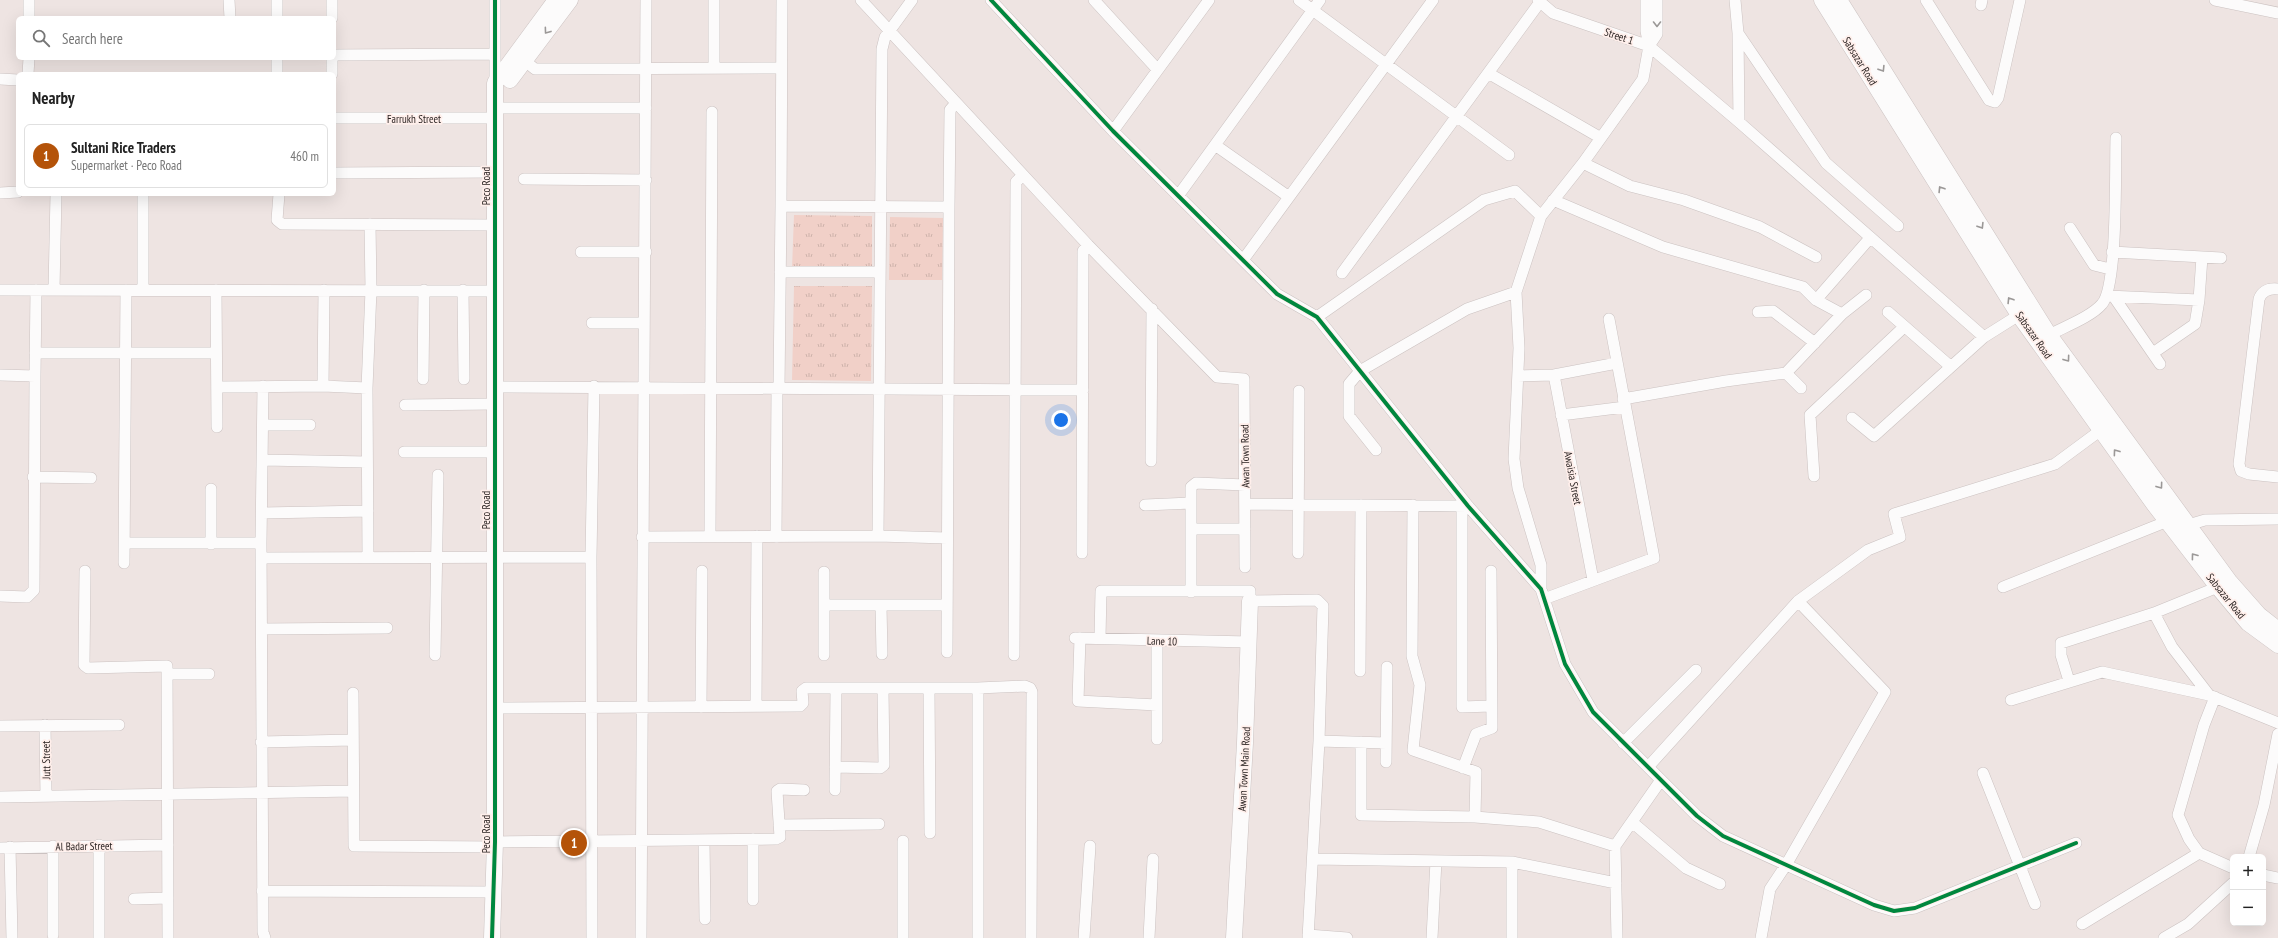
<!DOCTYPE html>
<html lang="en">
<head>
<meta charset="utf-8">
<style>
	body { margin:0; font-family:"PT Sans Narrow",sans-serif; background:#f6f6f6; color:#222 }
	.controls { position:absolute; right:12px; bottom:12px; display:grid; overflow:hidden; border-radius:6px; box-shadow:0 4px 16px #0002 }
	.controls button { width:36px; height:36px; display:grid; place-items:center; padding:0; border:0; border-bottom:1px solid #e0e0e0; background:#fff; color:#222; font:20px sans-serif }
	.you { position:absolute; left:1061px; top:420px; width:14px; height:14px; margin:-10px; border:3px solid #fff; border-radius:50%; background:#1a73e8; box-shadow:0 0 0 6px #1a73e833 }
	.badge { display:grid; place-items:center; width:26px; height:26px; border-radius:50%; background:#b45309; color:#fff; font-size:13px; font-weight:700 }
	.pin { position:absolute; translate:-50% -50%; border:2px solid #fff; box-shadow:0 1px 4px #0006 }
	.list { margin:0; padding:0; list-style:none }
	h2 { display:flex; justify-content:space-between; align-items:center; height:52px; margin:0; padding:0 16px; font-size:17px }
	h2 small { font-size:13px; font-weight:400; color:#767676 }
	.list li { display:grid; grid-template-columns:26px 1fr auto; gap:12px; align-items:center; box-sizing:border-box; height:64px; margin:0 8px 8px; padding:0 8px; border:1px solid #e0e0e0; border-radius:6px }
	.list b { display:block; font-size:15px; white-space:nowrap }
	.list p { margin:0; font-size:13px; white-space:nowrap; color:#767676 }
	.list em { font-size:13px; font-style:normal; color:#767676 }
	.icon { flex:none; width:22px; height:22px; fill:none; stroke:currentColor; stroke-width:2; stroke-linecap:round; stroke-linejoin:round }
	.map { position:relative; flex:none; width:2278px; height:938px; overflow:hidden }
	.search { position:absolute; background:#fff; box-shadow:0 4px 16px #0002; left:16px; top:16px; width:320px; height:44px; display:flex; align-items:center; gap:10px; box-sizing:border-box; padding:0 14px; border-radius:6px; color:#767676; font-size:15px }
	.panel { position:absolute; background:#fff; box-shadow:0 4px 16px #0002; left:16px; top:72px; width:320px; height:124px; border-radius:6px }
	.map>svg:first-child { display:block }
	.park { fill:url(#park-tufts) }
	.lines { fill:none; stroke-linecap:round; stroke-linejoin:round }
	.street-casing { stroke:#cbc2c1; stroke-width:12 }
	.secondary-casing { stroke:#cbc2c1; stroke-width:17 }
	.street { stroke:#fcfbfb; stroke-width:11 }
	.secondary { stroke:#fcfbfb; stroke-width:16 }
	.cycleway-casing { stroke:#ffefeb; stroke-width:6 }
	.cycleway { stroke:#00873e; stroke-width:4 }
	.oneway { stroke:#9b9897 }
	.labels { text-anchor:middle; stroke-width:3.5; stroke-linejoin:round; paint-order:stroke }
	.street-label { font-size:11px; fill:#251e1d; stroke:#ffefeb }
</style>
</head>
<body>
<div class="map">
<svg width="2278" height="938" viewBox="0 0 2278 938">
	<defs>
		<pattern id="park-tufts" width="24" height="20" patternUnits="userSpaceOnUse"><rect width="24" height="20" fill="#f1d0c8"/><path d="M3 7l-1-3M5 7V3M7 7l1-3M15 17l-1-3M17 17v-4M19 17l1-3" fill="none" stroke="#ceb2ab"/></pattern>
	</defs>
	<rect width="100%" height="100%" fill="#eee4e2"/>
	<path class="park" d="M 794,215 L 872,216 L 872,270 L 792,269 Z
		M 890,217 L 943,218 L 942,280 L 889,280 Z
		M 794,286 L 872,286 L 871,381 L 792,380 Z"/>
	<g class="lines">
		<g class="street-casing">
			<path id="street" d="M 229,0 L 230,18
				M 277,0 L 277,18
				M 332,0 L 332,18
				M 714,0 L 714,67
				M 861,0 L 1088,245 L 1217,377 L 1244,379 L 1245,567
				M 991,0 L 1113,131 L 1277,294 L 1317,317 L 1468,506 L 1541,589 L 1565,664 L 1593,712 L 1697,816 L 1723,836 L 1874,905 L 1894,911 L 1915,908 L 2076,843
				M 1094,0 L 1157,69
				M 1299,0 L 1509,155
				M 1538,0 L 1553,13 L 1649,46 L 1739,122 L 1984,337
				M 1646,0 L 1646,31 L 1649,46
				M 1735,0 L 1738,33 L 1826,163 L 1898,226
				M 1926,0 L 1989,100 L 1995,102 L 1998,98 L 2020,0
				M 2215,0 L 2278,13
				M 1981,5 L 1982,0
				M 29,18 L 29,0
				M 1738,33 L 1739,122
				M 334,55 L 495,54
				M 520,57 L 535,69 L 781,68
				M 277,58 L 277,74
				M 332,58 L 332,74
				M 1488,73 L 1601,138
				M 28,74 L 29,58
				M 0,79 L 18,80
				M 495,83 L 495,0
				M 495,108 L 646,108
				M 334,118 L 495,118
				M 1113,131 L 1209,0
				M 1215,145 L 1289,197
				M 1583,163 L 1630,186 L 1684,200 L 1760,227 L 1816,257
				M 334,173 L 495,172
				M 524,179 L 646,180
				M 0,193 L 18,192
				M 279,194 L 277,220 L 282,224 L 495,225
				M 1178,196 L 1320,0
				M 1553,200 L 1663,247 L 1803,287 L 1816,300 L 1842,314
				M 781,206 L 782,0
				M 2070,228 L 2094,265 L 2110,269
				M 581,252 L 646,252
				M 2112,252 L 2221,258
				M 1243,260 L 1433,0
				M 780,272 L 880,272
				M 1342,273 L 1540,2
				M 2278,289 C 2269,288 2262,291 2259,299 L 2239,464 L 2241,471 L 2249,474 L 2278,477
				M 0,290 L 494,291
				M 54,290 L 56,194
				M 143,290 L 143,194
				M 216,290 L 217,427
				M 463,290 L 464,379
				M 2107,296 L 2199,300
				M 2114,297 L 2160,364
				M 1816,300 L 1870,238
				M 1758,312 L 1773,311 L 1815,343
				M 1888,312 L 1950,366
				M 1317,317 L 1484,200 L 1515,191 L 1541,216
				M 592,323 L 644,323
				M 2049,335 C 2064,327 2091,317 2102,304 C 2118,286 2115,168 2116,138
				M 35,353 L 216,353
				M 2153,353 L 2195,324 L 2199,300 L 2202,257
				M 1786,373 L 1801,388
				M 0,375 L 35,376 L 34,590 L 27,597 L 0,596
				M 1554,375 L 1593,580
				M 35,376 L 36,290
				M 1518,376 L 1554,375 L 1617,363
				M 423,379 L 424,290
				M 263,386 L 261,543 L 263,932 L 265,938
				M 323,386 L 324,290
				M 217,387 L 323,386 L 367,388
				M 494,387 L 1083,390
				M 779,389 L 781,206 L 949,207 L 950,110 L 956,103
				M 1623,399 L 1726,381 L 1786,373 L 1842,314 L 1866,295
				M 405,405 L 494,404
				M 1561,415 L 1625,407
				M 1852,418 L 1874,436 L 1984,337 L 2019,315
				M 263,425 L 310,425
				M 1376,450 L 1349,416 L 1349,384 L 1360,371 L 1467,309 L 1516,292
				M 404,452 L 494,452
				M 263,460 L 367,462
				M 1151,461 L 1152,309
				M 1814,476 L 1810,415 L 1904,327
				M 33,477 L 91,478
				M 211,489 L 211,544
				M 1245,504 L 1468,506
				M 1145,505 L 1191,503 L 1191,487 L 1196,483 L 1245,485
				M 1413,505 L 1412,656 L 1420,685 L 1413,750 L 1476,772 L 1475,817
				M 1462,506 L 1462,707 L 1491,706
				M 262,513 L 368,511
				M 2188,525 L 2205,520 L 2278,519
				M 1191,529 L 1245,529
				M 710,536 L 712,112
				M 878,536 L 882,49 L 885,37 L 912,0
				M 642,537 L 878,536 L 947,538
				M 776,537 L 777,389
				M 125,543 L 261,543
				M 1082,553 L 1083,251 L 1088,245
				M 1298,553 L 1299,391
				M 368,557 L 367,388 L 371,290 L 370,224
				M 261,558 L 591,557
				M 124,563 L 126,290
				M 85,571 L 84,665 L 88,668 L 167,666 L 168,938
				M 2003,587 L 2168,521
				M 1541,589 L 1541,565 L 1518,488 L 1514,459 L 1519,348 L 1516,292 L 1541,216 L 1583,163 L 1643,79 L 1649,46 L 1657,34 L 1657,0
				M 1191,592 L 1191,503
				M 1544,599 L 1654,558 L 1609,319
				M 824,605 L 947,605
				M 881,606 L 882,654
				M 2154,613 L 2172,647 L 2209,695 L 2278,723
				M 262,629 L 387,628
				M 1075,638 L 1249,642
				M 1080,638 L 1078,701 L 1157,705
				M 1100,638 L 1101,591 L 1250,591 L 1250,601 L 1317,600 L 1323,606 L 1319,741 L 1308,938
				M 1157,641 L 1157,739
				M 947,652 L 949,207
				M 435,655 L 438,475
				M 824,655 L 824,572
				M 1014,655 L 1016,182 L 1023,175
				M 1360,671 L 1361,505
				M 167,674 L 209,674
				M 2069,681 L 2061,655 L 2061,643 L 2154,613 L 2218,587
				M 929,688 L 930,833
				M 353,693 L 354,846 L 495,847
				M 2215,697 L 2204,725 L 2178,815 L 2189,839 L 2199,853 L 2233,868
				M 2011,700 L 2102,672 L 2209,695
				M 756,706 L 757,536
				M 701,707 L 702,571
				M 494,708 L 800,706 L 803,703 L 802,691 L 806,688 L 978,688 L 1025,686 L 1030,688 L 1032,692 L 1031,938
				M 45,725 L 46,796
				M 0,726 L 119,725
				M 1319,741 L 1386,743
				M 261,742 L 353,740
				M 1361,742 L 1361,815 L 1475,817 L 1539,822 L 1615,846
				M 1623,743 L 1696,670
				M 1386,762 L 1387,667
				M 835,767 L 880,768 L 884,765 L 883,689
				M 1648,767 L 1798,601 L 1868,550 L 1900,537 L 1894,514 L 2055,464 L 2101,430
				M 1463,768 L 1476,734 L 1492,728 L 1491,571
				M 1983,773 L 2035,904
				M 835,790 L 836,689
				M 0,797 L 353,791
				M 1632,822 L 1686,868 L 1720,884
				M 779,825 L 879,824
				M 704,840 L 705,919
				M 495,842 L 776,839 L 780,837 L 777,791 L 780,789 L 804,790
				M 53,846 L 53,935
				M 10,847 L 12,938
				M 0,848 L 168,845
				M 2249,857 L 2264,805 L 2278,734
				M 1313,859 L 1512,862 L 1616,883
				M 1512,862 L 1512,938
				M 2263,875 L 2278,878
				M 262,891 L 494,892
				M 134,899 L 168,898
				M 753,900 L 753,839
				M 2082,924 L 2199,853
				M 1308,935 L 1347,938
				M 99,938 L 99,845
				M 592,938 L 591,557 L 594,386
				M 641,938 L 646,0
				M 903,938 L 903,841
				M 978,938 L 978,688
				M 1084,938 L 1090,846
				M 1149,938 L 1153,859
				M 1432,938 L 1436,861
				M 1617,938 L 1615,846 L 1661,780
				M 1761,938 L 1770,889 L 1786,865 L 1885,692 L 1798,601
				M 2164,938 L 2188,924 L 2233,883"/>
		</g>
		<g class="secondary-casing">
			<path id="secondary" d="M 1822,0 L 2019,315 L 2101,430 L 2154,504 L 2218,587 L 2248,623 L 2278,645
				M 1839,0 L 2049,335 L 2229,581 L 2259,615 L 2278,630
				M 510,80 L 570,0
				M 492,938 L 495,842 L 495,83 L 556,0
				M 1234,938 L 1245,743 L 1250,601"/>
		</g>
		<use href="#street" class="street"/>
		<use href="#secondary" class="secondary"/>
		<g class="cycleway-casing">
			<path id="cycleway" d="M 991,0 L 1113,131 L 1277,294 L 1317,317 L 1468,506 L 1541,589 L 1565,664 L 1593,712 L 1697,816 L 1723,836 L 1874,905 L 1894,911 L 1915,908 L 2076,843
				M 492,938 L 495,842 L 495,0"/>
		</g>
		<use href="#cycleway" class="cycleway"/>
	</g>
	<defs><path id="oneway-chevron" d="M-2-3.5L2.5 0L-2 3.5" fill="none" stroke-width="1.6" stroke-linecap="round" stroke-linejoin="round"/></defs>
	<g class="oneway">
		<use href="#oneway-chevron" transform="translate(1657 24) rotate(90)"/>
		<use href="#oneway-chevron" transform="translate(547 31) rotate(126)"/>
		<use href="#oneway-chevron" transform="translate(1882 69) rotate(58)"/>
		<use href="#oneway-chevron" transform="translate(1941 189) rotate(-122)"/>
		<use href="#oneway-chevron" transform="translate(1981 226) rotate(58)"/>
		<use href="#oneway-chevron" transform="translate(2010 300) rotate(-122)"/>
		<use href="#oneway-chevron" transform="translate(2067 359) rotate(54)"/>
		<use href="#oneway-chevron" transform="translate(2116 452) rotate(-126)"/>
		<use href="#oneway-chevron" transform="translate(2160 486) rotate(54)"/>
		<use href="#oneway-chevron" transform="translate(2194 556) rotate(-127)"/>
	</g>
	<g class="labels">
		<g class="street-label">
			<text transform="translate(1619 36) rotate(19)" y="4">Street 1</text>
			<text transform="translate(1860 61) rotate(58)" y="4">Sabsazar Road</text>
			<text x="414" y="123">Farrukh Street</text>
			<text transform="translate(486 186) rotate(-90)" y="4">Peco Road</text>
			<text transform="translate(2034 335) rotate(55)" y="4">Sabsazar Road</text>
			<text transform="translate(1245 456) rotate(-91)" y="4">Awan Town Road</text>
			<text transform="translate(1573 478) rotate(79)" y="4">Awaisia Street</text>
			<text transform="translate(486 510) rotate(-90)" y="4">Peco Road</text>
			<text transform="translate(2226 596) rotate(51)" y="4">Sabsazar Road</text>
			<text transform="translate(1162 641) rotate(2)" y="4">Lane 10</text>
			<text transform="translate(46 760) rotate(-91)" y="4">Jutt Street</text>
			<text transform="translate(1244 769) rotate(-87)" y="4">Awan Town Main Road</text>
			<text transform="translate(486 834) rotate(-90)" y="4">Peco Road</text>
			<text transform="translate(84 846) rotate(-1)" y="4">Al Badar Street</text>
		</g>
	</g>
</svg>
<div class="controls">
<button>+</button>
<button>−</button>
</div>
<div class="you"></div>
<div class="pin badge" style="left:574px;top:843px">1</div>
<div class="search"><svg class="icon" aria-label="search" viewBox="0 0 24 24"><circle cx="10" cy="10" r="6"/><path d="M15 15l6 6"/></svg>Search here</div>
<section class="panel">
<h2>Nearby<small></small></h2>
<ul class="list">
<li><span class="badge">1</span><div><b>Sultani Rice Traders</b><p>Supermarket · Peco Road</p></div><em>460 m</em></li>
</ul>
</section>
</div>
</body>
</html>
